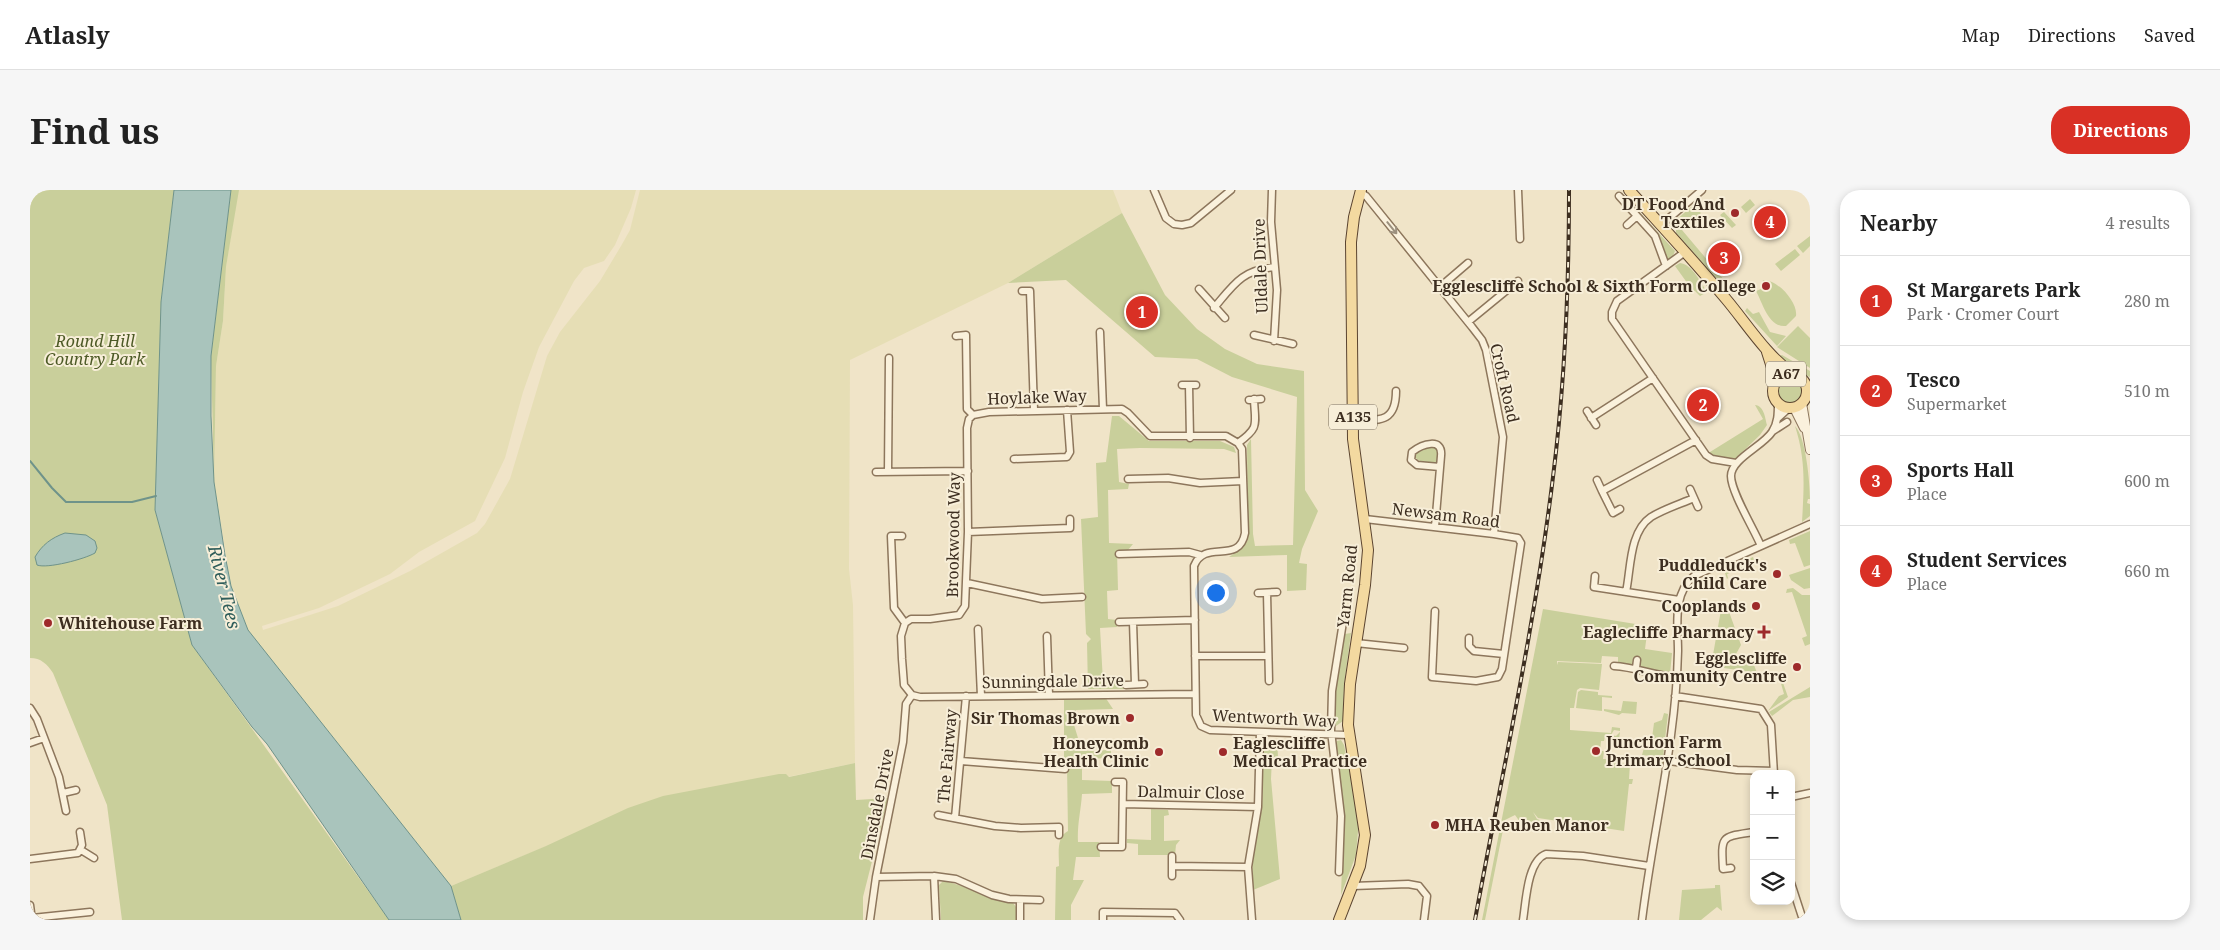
<!DOCTYPE html>
<html lang="en">
<head>
<meta charset="utf-8">
<style>
	body { margin:0; font-family:"Noto Serif",serif; background:#f6f6f6; color:#222 }
	.controls { position:absolute; right:15px; bottom:15px; display:grid; overflow:hidden; border-radius:10px; box-shadow:0 2px 8px #0003 }
	.controls button { width:45px; height:45px; display:grid; place-items:center; padding:0; border:0; border-bottom:1px solid #e0e0e0; background:#fff; color:#222; font:25px sans-serif }
	.you { position:absolute; left:1185px; top:402px; width:18px; height:18px; margin:-12px; border:4px solid #fff; border-radius:50%; background:#1a73e8; box-shadow:0 0 0 8px #1a73e833 }
	.badge { display:grid; place-items:center; width:32px; height:32px; border-radius:50%; background:#d93025; color:#fff; font-size:16px; font-weight:700 }
	.pin { position:absolute; translate:-50% -50%; border:2px solid #fff; box-shadow:0 1px 5px #0006 }
	.list { margin:0; padding:0; list-style:none }
	h2 { display:flex; justify-content:space-between; align-items:center; height:65px; margin:0; padding:0 20px; font-size:21px }
	h2 small { font-size:16px; font-weight:400; color:#767676 }
	.list li { display:grid; grid-template-columns:32px 1fr auto; gap:15px; align-items:center; box-sizing:border-box; height:90px; padding:0 20px; border-top:1px solid #e0e0e0 }
	.list b { display:block; font-size:19px; white-space:nowrap }
	.list p { margin:0; font-size:16px; white-space:nowrap; color:#767676 }
	.list em { font-size:16px; font-style:normal; color:#767676 }
	.icon { flex:none; width:28px; height:28px; fill:none; stroke:currentColor; stroke-width:2; stroke-linecap:round; stroke-linejoin:round }
	.map { position:relative; flex:none; width:1780px; height:730px; overflow:hidden; border-radius:20px }
	header { display:flex; align-items:center; gap:30px; box-sizing:border-box; height:70px; padding:0 25px; background:#fff; border-bottom:1px solid #e0e0e0 }
	header strong { font-size:24px }
	nav { display:flex; gap:28px; margin-inline-start:auto; font-size:18px }
	.intro { display:flex; align-items:center; justify-content:space-between; box-sizing:border-box; height:120px; padding:0 30px }
	h1 { margin:0; font-size:35px }
	.button { padding:12px 22px; border-radius:20px; background:#d93025; color:#fff; font-size:18px; font-weight:700 }
	main { display:flex; gap:30px; padding:0 30px }
	aside { flex:1; background:#fff; border-radius:20px; box-shadow:0 2px 8px #0003 }
	.map>svg:first-child { display:block }
	.farmland { fill:#e6deb5 }
	.green { fill:#c9cf9b }
	.water { fill:#a9c4bc; stroke:#6f938a }
	.lines { fill:none; stroke-linecap:round; stroke-linejoin:round }
	.stream { stroke:#6f938a; stroke-width:2 }
	.minor-casing { stroke:#8d765c; stroke-width:9 }
	.tertiary-casing { stroke:#8d765c; stroke-width:10 }
	.primary-casing { stroke:#5b4430; stroke-width:12 }
	.minor { stroke:#faf1dc; stroke-width:6 }
	.tertiary { stroke:#faf1dc; stroke-width:8 }
	.primary { stroke:#f3d9a0; stroke-width:10 }
	.rail-casing { stroke:#3d2e20; stroke-width:4 }
	.rail { stroke:#f7eed8; stroke-width:2; stroke-dasharray:5.5; stroke-linecap:butt }
	.oneway { stroke:#9c907e }
	.poi-dot { fill:#9e2a2b; stroke:#f7eed8; stroke-width:2 }
	.labels { text-anchor:middle; stroke-width:4; stroke-linejoin:round; paint-order:stroke }
	.shield { fill:#f7eed8; stroke:#756857; stroke-width:1 }
	.shield-label { font-size:15px; font-weight:bold; fill:#3d2e20 }
	.poi-label { font-size:16px; font-weight:bold; fill:#3d2e20; stroke:#f7eed8; text-anchor:end }
	.street-label { font-size:16px; fill:#3d2e20; stroke:#f7eed8 }
	.park-label { font-size:16px; font-style:italic; fill:#4d5a26; stroke:#f7eed8 }
	.water-label { font-size:18px; font-style:italic; fill:#2f5d5a; stroke:#f7eed8 }
</style>
</head>
<body>
<header>
<strong>Atlasly</strong>
<nav><a>Map</a><a>Directions</a><a>Saved</a></nav>
</header>
<div class="intro"><h1>Find us</h1><a class="button">Directions</a></div>
<main>
<div class="map">
<svg width="1780" height="730" viewBox="0 0 1780 730">
	<rect width="100%" height="100%" fill="#f0e4c8"/>
	<path class="farmland" d="M 208,0 L 606,0 L 601,18 L 585,55 L 574,71 L 554,78 L 544,91 L 509,157 L 493,202 L 475,268 L 445,331 L 389,362 L 360,384 L 289,418 L 232,436 L 233,440 L 308,416 L 380,381 L 447,343 L 455,334 L 480,289 L 517,166 L 530,142 L 570,91 L 591,56 L 600,40 L 610,0 L 1083,0 L 1092,23 L 978,93 L 820,170 L 819,379 L 823,415 L 825,573 L 608,618 L 421,696 L 218,440 L 201,396 L 184,292 L 186,176 L 193,131 L 196,77 Z"/>
	<path class="green" d="M 0,0 L 144,0 L 131,112 L 125,320 L 162,455 L 359,730 L 92,730 L 77,615 L 23,483 C 17,474 11,468 0,468 Z
		M 201,0 L 209,0 L 196,77 L 193,131 L 186,176 L 184,292 L 181,166 Z
		M 1592,3 L 1645,61 L 1642,68 L 1638,70 L 1635,69 L 1628,48 L 1591,5 Z
		M 1720,9 L 1725,15 L 1716,23 L 1711,17 Z
		M 1661,17 L 1666,18 L 1671,23 L 1652,40 L 1695,91 L 1688,90 L 1646,43 L 1646,30 Z
		M 1694,22 L 1706,35 L 1702,38 L 1690,25 Z
		M 1092,23 L 1135,105 L 1167,139 L 1195,159 L 1227,174 L 1274,181 L 1275,300 L 1288,321 L 1272,359 L 1269,373 L 1277,374 L 1276,400 L 1257,401 L 1257,365 L 1199,367 L 1211,359 L 1218,350 L 1217,255 L 1221,249 L 1223,344 L 1225,356 L 1263,355 L 1267,207 L 1202,187 L 1167,169 L 1125,167 L 1036,90 L 978,93 Z
		M 1780,46 L 1780,56 L 1773,63 L 1767,56 Z
		M 1765,59 L 1770,65 L 1751,81 L 1745,74 Z
		M 1650,73 C 1662,74 1671,93 1677,102 L 1670,106 L 1665,101 L 1663,101 L 1645,76 Z
		M 1733,90 C 1747,89 1768,112 1766,126 L 1756,136 C 1739,138 1733,114 1726,101 L 1731,99 Z
		M 1717,118 L 1723,124 L 1729,122 L 1740,142 L 1756,146 L 1747,156 L 1715,121 Z
		M 1768,136 L 1780,148 L 1780,178 L 1747,157 Z
		M 1752,165 L 1780,181 L 1780,187 L 1763,179 L 1749,166 Z
		M1748 201a12 12 0 1 1 24 0a12 12 0 1 1-24 0Z
		M 1725,215 C 1734,216 1735,227 1737,235 L 1730,245 L 1705,269 L 1680,265 L 1680,262 L 1733,229 Z
		M 1082,226 L 1089,226 L 1119,251 L 1190,251 L 1204,257 L 1206,263 L 1194,259 L 1110,258 L 1087,259 L 1089,292 L 1099,294 L 1098,299 L 1078,300 L 1079,353 L 1103,354 L 1098,360 L 1087,361 L 1088,400 L 1077,401 L 1078,429 L 1087,430 L 1087,437 L 1070,438 L 1073,492 L 1094,492 L 1094,499 L 1058,499 L 1057,453 L 1061,449 L 1056,444 L 1051,329 L 1068,327 L 1066,273 L 1076,272 Z
		M 1765,236 C 1776,247 1780,293 1780,309 L 1778,309 L 1777,313 L 1780,314 L 1780,326 L 1772,332 C 1774,297 1776,270 1765,236 Z
		M 1403,256 L 1408,257 L 1408,270 L 1406,273 L 1393,273 L 1384,267 L 1386,262 Z
		M 1780,341 L 1780,375 L 1774,377 L 1765,353 L 1760,354 L 1759,350 Z
		M 1723,367 L 1725,374 L 1697,384 L 1698,388 L 1697,389 L 1695,383 L 1699,377 Z
		M 1780,378 L 1780,398 L 1774,399 L 1761,390 L 1759,385 Z
		M 1763,398 L 1772,405 L 1780,405 L 1780,454 L 1775,456 L 1772,448 L 1777,446 L 1762,402 L 1756,403 L 1757,399 Z
		M 1696,418 L 1698,419 L 1711,455 L 1706,464 L 1709,470 L 1715,471 L 1720,476 L 1724,475 L 1727,483 L 1681,476 L 1691,420 Z
		M 1513,419 L 1618,436 L 1615,459 L 1642,463 L 1640,484 L 1627,483 L 1609,476 L 1610,469 L 1603,467 L 1602,475 L 1588,474 L 1588,467 L 1572,466 L 1571,473 L 1527,471 L 1527,475 L 1528,472 L 1572,474 L 1569,500 L 1550,498 L 1547,500 L 1544,518 L 1540,518 L 1540,540 L 1581,543 L 1582,537 L 1590,538 L 1590,541 L 1584,540 L 1581,545 L 1586,546 L 1590,542 L 1589,549 L 1575,546 L 1574,551 L 1571,551 L 1570,561 L 1574,561 L 1573,569 L 1585,569 L 1585,566 L 1592,567 L 1591,573 L 1600,574 L 1599,589 L 1603,589 L 1602,594 L 1599,594 L 1594,641 L 1508,628 L 1503,622 L 1507,629 L 1512,631 L 1511,636 L 1493,636 L 1485,625 L 1475,630 L 1455,730 L 1452,730 Z
		M 1321,443 L 1314,496 L 1313,531 L 1306,536 C 1298,519 1310,463 1315,444 Z
		M 1750,490 L 1752,490 L 1758,507 L 1738,521 L 1749,506 L 1754,504 Z
		M 1780,497 L 1780,507 L 1763,510 L 1742,526 L 1739,522 Z
		M 1551,500 L 1568,502 L 1568,505 L 1582,506 L 1582,508 L 1572,507 L 1572,521 L 1546,518 L 1548,502 Z
		M 1075,507 L 1083,519 L 1046,520 L 1044,535 L 1052,561 L 1081,560 L 1081,568 L 1052,569 L 1052,590 L 1082,591 L 1082,603 L 1052,604 C 1051,620 1047,635 1048,652 L 1069,652 L 1070,667 L 1046,667 L 1043,690 L 1054,690 L 1041,715 L 1041,730 L 1025,730 L 1026,677 L 1029,676 C 1029,664 1026,647 1038,641 L 1037,576 L 1034,573 L 1034,509 Z
		M 1593,511 L 1607,512 L 1606,524 L 1592,523 L 1589,525 L 1574,521 L 1574,519 L 1591,521 Z
		M 1634,523 L 1638,524 L 1635,549 L 1616,549 L 1616,547 L 1622,548 L 1624,533 L 1632,530 Z
		M 1239,550 L 1247,550 L 1248,567 L 1242,568 L 1241,589 L 1250,689 L 1223,700 L 1222,667 L 1232,618 L 1234,557 Z
		M 1311,550 L 1314,555 L 1329,629 L 1326,665 L 1311,705 L 1314,621 L 1305,553 L 1307,551 Z
		M 1616,551 L 1634,555 L 1633,573 L 1630,573 L 1630,567 L 1612,565 Z
		M 825,573 L 826,610 L 858,608 L 833,707 L 833,730 L 431,730 L 421,696 L 516,656 L 598,618 L 633,606 L 749,584 L 756,584 L 759,587 Z
		M 1121,619 L 1138,620 L 1139,625 L 1134,626 L 1134,651 L 1150,650 L 1146,655 L 1145,665 L 1108,665 L 1108,654 L 1097,653 L 1097,649 L 1121,650 Z
		M 913,691 C 937,695 958,710 983,713 L 986,717 L 987,730 L 911,730 L 909,695 Z
		M 1685,695 L 1690,695 L 1692,721 L 1687,717 L 1671,730 L 1649,730 L 1652,700 L 1685,698 Z"/>
	<path class="water" d="M 144,0 L 201,0 L 181,166 L 181,226 L 184,292 L 195,365 L 201,396 L 218,440 L 421,696 L 431,730 L 359,730 L 237,554 L 222,537 L 162,455 L 125,320 L 131,112 Z
		M 35,343 L 56,345 L 65,351 L 67,358 L 65,363 C 55,369 17,379 7,375 L 5,367 C 12,355 21,348 35,343 Z"/>
	<g class="lines">
		<path class="stream" d="M 0,271 L 22,298 L 36,312 L 102,312 L 126,306"/>
		<g class="minor-casing">
			<path id="minor" d="M 1124,0 L 1136,28 L 1144,34 L 1152,35 L 1161,33 L 1201,0
				M 1242,0 L 1241,32 L 1247,100 L 1244,151
				M 1488,0 L 1490,49
				M 1330,2 L 1336,6 L 1442,137 L 1452,150 L 1456,160 L 1473,247 L 1464,344
				M 1589,6 L 1625,46 L 1636,76
				M 1597,35 L 1607,26
				M 1631,35 L 1672,0
				M 1655,62 L 1587,111 L 1582,122 L 1582,129 L 1676,265 L 1682,269 L 1706,273
				M 1410,97 L 1438,73
				M 1169,99 L 1195,128
				M 992,101 L 1000,101 L 1004,220
				M 1184,118 C 1204,94 1212,80 1245,77
				M 1438,132 L 1488,91
				M 1070,142 L 1073,219
				M 1224,145 L 1263,154
				M 926,146 L 936,145 L 937,219 L 943,225
				M 1152,195 L 1166,195
				M 1159,195 L 1160,248
				M 1219,210 L 1231,209
				M 1557,221 L 1566,235
				M 943,225 L 959,222 L 1092,219 L 1098,223 L 1120,246 L 1196,246 L 1208,253 L 1212,259 L 1215,343 C 1209,376 1175,348 1164,376 L 1166,525 L 1171,536 L 1180,540 L 1319,545
				M 1561,228 L 1623,188
				M 1748,228 L 1759,218
				M 1323,230 C 1348,230 1366,234 1366,201
				M 1743,241 L 1757,232
				M 1208,253 C 1230,237 1225,235 1224,209
				M 984,269 L 1037,267 L 1040,262 L 1037,220
				M 846,282 L 938,281
				M 858,282 L 859,168
				M 1098,289 L 1138,288 L 1170,293 L 1213,291
				M 1567,290 L 1572,301
				M 1660,299 L 1668,317
				M 1590,319 L 1583,323 L 1572,301 L 1666,250
				M 1335,329 L 1464,344 L 1488,348 L 1491,353 L 1472,479 L 1468,487 L 1446,491 L 1402,487 L 1405,421
				M 1405,337 L 1411,266 C 1413,247 1392,254 1382,262 L 1381,270 L 1387,275 L 1410,277
				M 938,342 L 1040,338 L 1040,329
				M 872,346 L 861,346 L 864,418 L 875,433
				M 1731,356 C 1724,339 1701,302 1701,286 C 1701,269 1733,256 1742,242 C 1748,233 1748,223 1748,213
				M 1089,364 L 1159,362 L 1170,365
				M 1565,386 L 1564,397 L 1649,410
				M 937,393 L 1012,409 L 1052,407
				M 1596,402 C 1601,379 1599,342 1621,327 C 1634,319 1650,314 1664,308
				M 1228,403 L 1247,402
				M 1237,403 L 1239,491
				M 1089,432 L 1165,430
				M 1103,432 L 1105,494
				M 948,439 L 951,506
				M 1017,446 L 1019,505
				M 1439,448 L 1439,456 L 1444,461 L 1474,464
				M 1326,453 L 1374,458
				M 1165,466 L 1238,466
				M 1584,476 C 1606,477 1625,486 1646,487
				M 1606,478 L 1607,470
				M 1096,495 L 1114,494
				M 882,505 L 874,495 L 872,469 L 871,446 L 875,433 L 881,429 L 900,429 L 929,425 L 935,416 L 938,342 L 937,238 L 939,229 L 943,225
				M 882,505 L 890,507 L 1165,504
				M 1645,506 L 1731,519 L 1741,535 L 1744,584
				M 0,518 L 7,529 L 29,587 L 36,621
				M 0,553 L 14,548
				M 931,571 L 1035,579
				M 1639,571 L 1707,580 L 1744,581
				M 33,603 L 46,600
				M 1761,607 L 1780,603
				M 1093,614 L 1228,617
				M 908,625 L 965,636 L 991,638 L 1029,637 L 1029,645
				M 925,628 L 936,506
				M 1071,657 L 1092,657 L 1093,592 L 1085,592
				M 51,660 L 64,668
				M 1142,666 L 1142,676
				M 0,669 L 48,663 L 52,655 L 50,642
				M 1701,678 L 1693,679 C 1691,645 1691,647 1724,642
				M 1309,682 L 1311,626 L 1301,541 L 1302,501 L 1313,432
				M 904,686 L 906,730
				M 1142,686 L 1142,676 L 1218,677
				M 846,687 L 904,686 L 926,689 L 962,705 L 979,709 L 1010,710
				M 1761,693 L 1773,730
				M 1323,696 L 1378,694 L 1389,696 L 1397,706 L 1394,730
				M 0,715 L 2,730
				M 2,728 L 60,722
				M 840,730 L 846,687 L 873,552 L 876,514 L 882,505
				M 990,730 L 990,710
				M 1073,730 L 1073,722 L 1145,723 L 1150,730
				M 1222,730 L 1218,677 L 1228,617 L 1230,542
				M 1493,730 C 1496,712 1497,671 1516,664 L 1553,666 L 1619,676
				M 1612,730 C 1623,640 1646,552 1648,461 C 1648,436 1642,404 1664,386 L 1780,334"/>
		</g>
		<g class="tertiary-casing">
			<path id="tertiary" d="M 1772,213 L 1780,260
				M 1764,218 L 1774,238"/>
		</g>
		<g class="primary-casing">
			<path id="primary" d="M 1599,0 C 1632,36 1665,72 1696,109 C 1717,134 1736,165 1763,184
				M 1737,162 L 1746,190
				M1743 201a17 17 0 1 1 34 0a17 17 0 1 1-34 0Z
				M 1309,730 L 1330,676 L 1335,645 L 1318,535 L 1320,494 L 1335,395 L 1338,360 L 1323,249 L 1321,52 L 1324,27 L 1331,0"/>
		</g>
		<use href="#minor" class="minor"/>
		<use href="#tertiary" class="tertiary"/>
		<use href="#primary" class="primary"/>
		<g class="rail-casing">
			<path id="rail" d="M 1445,730 C 1472,583 1505,436 1523,287 C 1535,192 1539,96 1539,0"/>
		</g>
		<use href="#rail" class="rail"/>
	</g>
	<defs><path id="oneway-shaft" d="M-6 0H5M1.5-3L5.5 0L1.5 3" fill="none" stroke-width="1.6" stroke-linecap="round" stroke-linejoin="round" transform="scale(1.25)"/></defs>
	<use class="oneway" href="#oneway-shaft" transform="translate(1362 38) rotate(51)"/>
	<g class="poi-dot">
		<circle cx="1705" cy="23" r="5"/>
		<circle cx="1736" cy="96" r="5"/>
		<circle cx="1747" cy="384" r="5"/>
		<circle cx="1726" cy="416" r="5"/>
		<circle cx="18" cy="433" r="5"/>
		<path d="M1731.5 434.5h5v5h5v5h-5v5h-5v-5h-5v-5h5z"/>
		<circle cx="1767" cy="477" r="5"/>
		<circle cx="1100" cy="528" r="5"/>
		<circle cx="1566" cy="561" r="5"/>
		<circle cx="1129" cy="562" r="5"/>
		<circle cx="1193" cy="562" r="5"/>
		<circle cx="1405" cy="635" r="5"/>
	</g>
	<g class="labels">
		<g class="shield">
			<rect x="1736" y="171.5" width="40" height="25" rx="4"/>
			<rect x="1299" y="214.5" width="48" height="25" rx="4"/>
		</g>
		<g class="shield-label">
			<text x="1756" y="189">A67</text>
			<text x="1323" y="232">A135</text>
		</g>
		<g class="poi-label">
			<text x="1695" y="20">DT Food And<tspan x="1695" dy="18">Textiles</tspan></text>
			<text x="1726" y="102">Egglescliffe School &amp; Sixth Form College</text>
			<text x="1737" y="381">Puddleduck's<tspan x="1737" dy="18">Child Care</tspan></text>
			<text x="1716" y="422">Cooplands</text>
			<text x="28" y="439" text-anchor="start">Whitehouse Farm</text>
			<text x="1724" y="448">Eaglecliffe Pharmacy</text>
			<text x="1757" y="474">Egglescliffe<tspan x="1757" dy="18">Community Centre</tspan></text>
			<text x="1090" y="534">Sir Thomas Brown</text>
			<text x="1576" y="558" text-anchor="start">Junction Farm<tspan x="1576" dy="18">Primary School</tspan></text>
			<text x="1119" y="559">Honeycomb<tspan x="1119" dy="18">Health Clinic</tspan></text>
			<text x="1203" y="559" text-anchor="start">Eaglescliffe<tspan x="1203" dy="18">Medical Practice</tspan></text>
			<text x="1415" y="641" text-anchor="start">MHA Reuben Manor</text>
		</g>
		<g class="street-label">
			<text transform="translate(1230 76) rotate(-92)" y="6">Uldale Drive</text>
			<text transform="translate(1475 193) rotate(77)" y="6">Croft Road</text>
			<text transform="translate(1007 207) rotate(-2)" y="6">Hoylake Way</text>
			<text transform="translate(1416 325) rotate(7)" y="6">Newsam Road</text>
			<text transform="translate(923 345) rotate(-89)" y="6">Brookwood Way</text>
			<text transform="translate(1317 396) rotate(-84)" y="6">Yarm Road</text>
			<text transform="translate(1023 491) rotate(-1)" y="6">Sunningdale Drive</text>
			<text transform="translate(1244 528) rotate(3)" y="6">Wentworth Way</text>
			<text transform="translate(917 566) rotate(-85)" y="6">The Fairway</text>
			<text transform="translate(1161 602) rotate(1)" y="6">Dalmuir Close</text>
			<text transform="translate(847 614) rotate(-79)" y="6">Dinsdale Drive</text>
		</g>
		<g class="park-label">
			<text x="65" y="157">Round Hill<tspan x="65" dy="18">Country Park</tspan></text>
		</g>
		<g class="water-label">
			<text transform="translate(194 397) rotate(76)" y="6">River Tees</text>
		</g>
	</g>
</svg>
<div class="controls">
<button>+</button>
<button>−</button>
<button><svg class="icon" aria-label="layers" viewBox="0 0 24 24"><path d="M12 4l9 5-9 5-9-5zM3 14l9 5 9-5"/></svg></button>
</div>
<div class="you"></div>
<div class="pin badge" style="left:1112px;top:122px">1</div>
<div class="pin badge" style="left:1673px;top:215px">2</div>
<div class="pin badge" style="left:1694px;top:68px">3</div>
<div class="pin badge" style="left:1740px;top:32px">4</div>
</div>
<aside>
<h2>Nearby<small>4 results</small></h2>
<ul class="list">
<li><span class="badge">1</span><div><b>St Margarets Park</b><p>Park · Cromer Court</p></div><em>280 m</em></li>
<li><span class="badge">2</span><div><b>Tesco</b><p>Supermarket</p></div><em>510 m</em></li>
<li><span class="badge">3</span><div><b>Sports Hall</b><p>Place</p></div><em>600 m</em></li>
<li><span class="badge">4</span><div><b>Student Services</b><p>Place</p></div><em>660 m</em></li>
</ul>
</aside>
</main>
</body>
</html>
